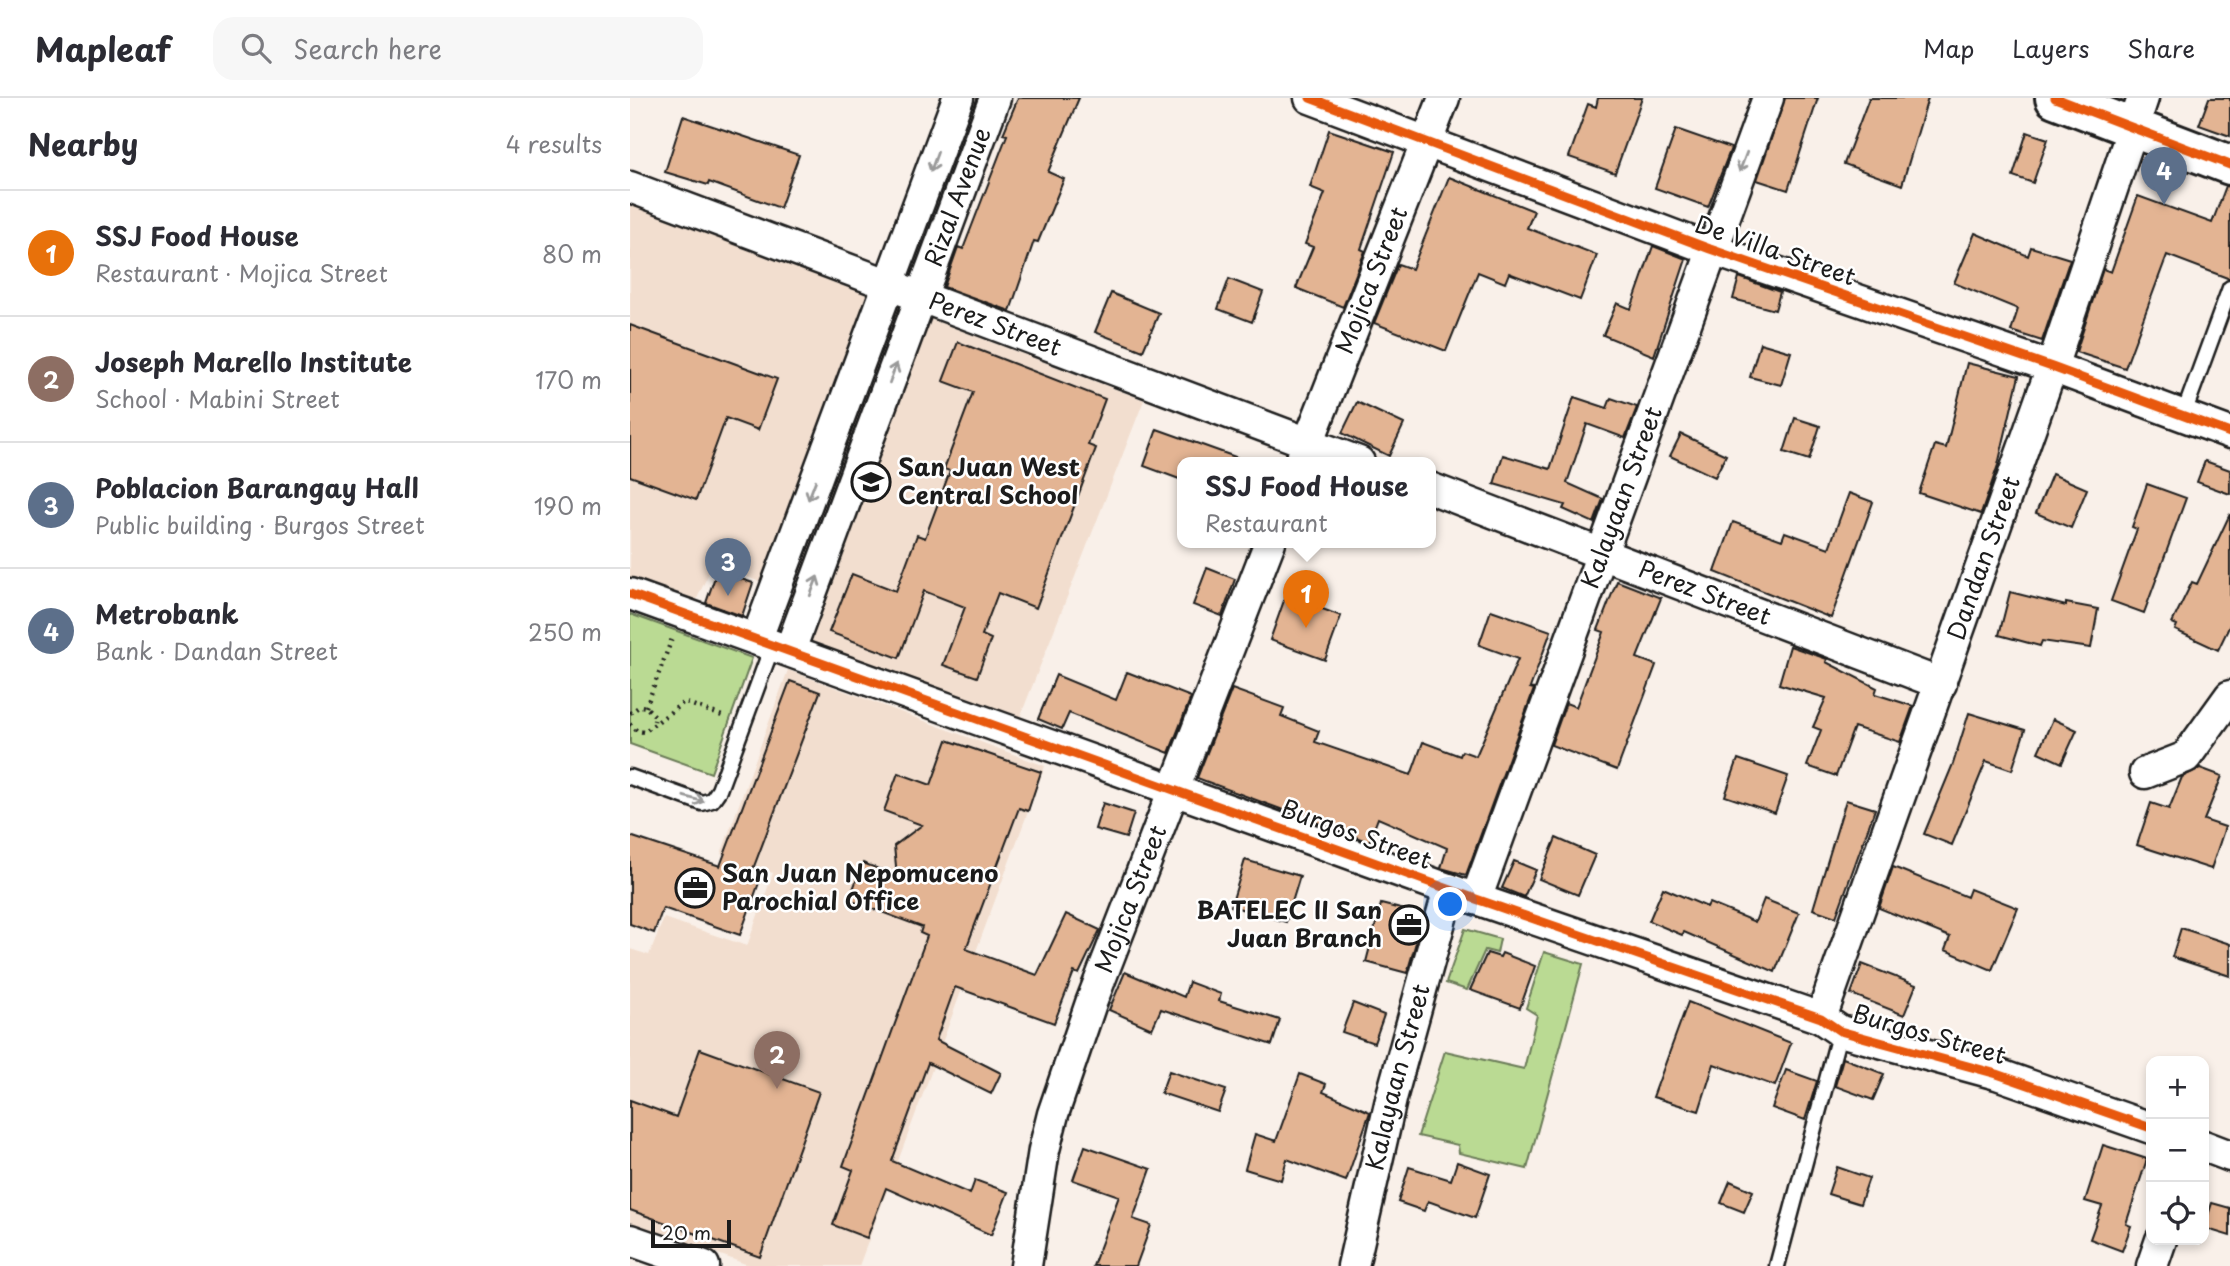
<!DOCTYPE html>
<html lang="en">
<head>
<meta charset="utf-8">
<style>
	body { margin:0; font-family:"Playpen Sans",sans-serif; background:#f7f7f7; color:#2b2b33 }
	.controls { position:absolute; right:21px; bottom:21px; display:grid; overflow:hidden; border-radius:14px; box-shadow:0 4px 10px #0003 }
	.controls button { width:63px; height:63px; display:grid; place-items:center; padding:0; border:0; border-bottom:2px solid #e1e1e2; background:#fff; color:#2b2b33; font:35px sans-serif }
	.scale { position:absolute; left:21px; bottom:18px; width:80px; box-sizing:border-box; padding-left:7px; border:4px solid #1c1c1c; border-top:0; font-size:19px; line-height:24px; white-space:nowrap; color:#1c1c1c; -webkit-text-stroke:5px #fff; paint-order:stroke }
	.you { position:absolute; left:821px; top:807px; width:24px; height:24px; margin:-18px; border:5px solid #fff; border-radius:50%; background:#1a73e8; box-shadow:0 0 0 10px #1a73e833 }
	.badge { display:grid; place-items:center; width:46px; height:46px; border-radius:50%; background:#0b8043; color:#fff; font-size:23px; font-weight:700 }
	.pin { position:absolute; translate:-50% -58px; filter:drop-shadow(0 2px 4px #0008) }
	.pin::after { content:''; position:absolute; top:37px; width:24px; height:21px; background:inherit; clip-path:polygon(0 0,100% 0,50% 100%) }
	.popup { position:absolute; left:547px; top:359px; width:259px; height:91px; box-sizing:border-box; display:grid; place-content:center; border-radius:14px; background:#fff; filter:drop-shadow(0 2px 5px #0005); font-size:23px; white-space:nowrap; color:#7c7c81 }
	.popup b { font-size:26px; color:#2b2b33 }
	.popup::after { content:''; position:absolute; left:50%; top:100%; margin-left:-14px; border:14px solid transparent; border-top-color:#fff }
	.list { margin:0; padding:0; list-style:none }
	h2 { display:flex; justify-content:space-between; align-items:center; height:91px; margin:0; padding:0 28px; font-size:30px }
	h2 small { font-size:23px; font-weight:400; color:#7c7c81 }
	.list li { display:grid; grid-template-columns:46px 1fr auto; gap:21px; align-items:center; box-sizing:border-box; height:126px; padding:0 28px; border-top:2px solid #e1e1e2 }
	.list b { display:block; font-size:26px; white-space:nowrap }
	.list p { margin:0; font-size:23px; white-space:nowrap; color:#7c7c81 }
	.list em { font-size:23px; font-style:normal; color:#7c7c81 }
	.icon { flex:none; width:38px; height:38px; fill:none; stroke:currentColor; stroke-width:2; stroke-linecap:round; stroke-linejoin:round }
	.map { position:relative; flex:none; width:1600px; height:1168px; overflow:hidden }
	header { display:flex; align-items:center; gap:42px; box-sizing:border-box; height:98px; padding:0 35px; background:#fff; border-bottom:2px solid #e1e1e2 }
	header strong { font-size:33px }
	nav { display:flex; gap:38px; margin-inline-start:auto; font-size:24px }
	.search { width:490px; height:63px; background:#f7f7f7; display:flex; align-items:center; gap:18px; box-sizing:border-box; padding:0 24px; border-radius:21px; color:#7c7c81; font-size:26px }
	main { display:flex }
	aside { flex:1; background:#fff }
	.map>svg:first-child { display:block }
	.built { fill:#f2decf }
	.green { fill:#bada93; stroke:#6b7b58; stroke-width:2 }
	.building { fill:#e3b493; stroke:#1c1c1c; stroke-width:2 }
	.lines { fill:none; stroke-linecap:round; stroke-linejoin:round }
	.lane-casing { stroke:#1c1c1c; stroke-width:19 }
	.street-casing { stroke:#1c1c1c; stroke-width:35 }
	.primary-casing { stroke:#1c1c1c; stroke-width:44 }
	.path { stroke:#1c1c1c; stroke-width:4.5; stroke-dasharray:2 5; stroke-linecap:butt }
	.lane { stroke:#fff; stroke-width:14 }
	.street { stroke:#fff; stroke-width:30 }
	.primary { stroke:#fff; stroke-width:38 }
	.cycleway-casing { stroke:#fff; stroke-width:13 }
	.cycleway { stroke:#e8590c; stroke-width:9 }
	.oneway { stroke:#999 }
	.labels { text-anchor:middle; stroke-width:5; stroke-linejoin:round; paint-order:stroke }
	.street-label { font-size:24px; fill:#1c1c1c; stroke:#fff }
	.poi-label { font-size:24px; font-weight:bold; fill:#1c1c1c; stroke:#fff; text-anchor:start }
</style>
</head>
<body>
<header>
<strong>Mapleaf</strong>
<div class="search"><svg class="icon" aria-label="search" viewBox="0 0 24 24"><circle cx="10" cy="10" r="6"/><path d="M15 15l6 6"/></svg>Search here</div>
<nav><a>Map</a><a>Layers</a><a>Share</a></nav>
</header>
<main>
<aside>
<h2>Nearby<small>4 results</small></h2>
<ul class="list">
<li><span class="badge" style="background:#e8710a">1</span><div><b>SSJ Food House</b><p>Restaurant · Mojica Street</p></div><em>80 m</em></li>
<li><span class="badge" style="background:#8d6e63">2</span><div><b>Joseph Marello Institute</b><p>School · Mabini Street</p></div><em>170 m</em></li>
<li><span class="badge" style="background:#5c6f8a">3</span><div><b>Poblacion Barangay Hall</b><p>Public building · Burgos Street</p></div><em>190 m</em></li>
<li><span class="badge" style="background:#5c6f8a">4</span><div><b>Metrobank</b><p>Bank · Dandan Street</p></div><em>250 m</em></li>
</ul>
</aside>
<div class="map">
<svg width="1600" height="1168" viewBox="0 0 1600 1168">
	<rect width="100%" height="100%" fill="#f9f0e9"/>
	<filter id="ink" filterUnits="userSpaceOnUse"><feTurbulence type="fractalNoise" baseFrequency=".0143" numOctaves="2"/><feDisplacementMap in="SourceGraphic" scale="14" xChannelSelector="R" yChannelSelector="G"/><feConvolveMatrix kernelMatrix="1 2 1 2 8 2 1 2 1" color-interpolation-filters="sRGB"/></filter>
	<g filter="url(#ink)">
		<path class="built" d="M 0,107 L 514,302 L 389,622 L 117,524 L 133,485 L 83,466 L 65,505 L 0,481 Z
			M 158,572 L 415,668 L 229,1168 L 121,1168 L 0,1124 L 0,851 L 19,857 L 34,820 L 117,848 L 143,775 L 91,756 Z"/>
		<path class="green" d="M 0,516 L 122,560 L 81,675 L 0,646 Z
			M 835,831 L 870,841 L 867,855 L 855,852 L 837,892 L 816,885 Z
			M 914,854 L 953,866 L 897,1071 L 829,1055 L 828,1047 L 788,1038 L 815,953 L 894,971 L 907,917 L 896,910 Z"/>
		<path class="building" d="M 388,0 L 449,0 L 418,74 L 434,81 L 408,144 L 404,143 L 380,213 L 314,189 L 328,149 L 333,151 L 377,37 L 373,36 Z
			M 968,0 L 1012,0 L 985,75 L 939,59 L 958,6 L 966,9 Z
			M 1155,0 L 1188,0 L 1158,92 L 1127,82 Z
			M 1239,0 L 1298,0 L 1272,87 L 1214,66 Z
			M 1579,0 L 1600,0 L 1600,38 L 1569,27 Z
			M 53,18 L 169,57 L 150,110 L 79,84 L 78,87 L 35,74 Z
			M 1046,31 L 1101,50 L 1078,109 L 1025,90 Z
			M 699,32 L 764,54 L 731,151 L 735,153 L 713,209 L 666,190 L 683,149 L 675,146 L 695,95 L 680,89 Z
			M 1397,34 L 1418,41 L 1403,85 L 1383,78 Z
			M 819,79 L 904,113 L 897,130 L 967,157 L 950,202 L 879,175 L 875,185 L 848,174 L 816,253 L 744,225 L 768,166 L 782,171 Z
			M 1596,88 L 1600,88 L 1600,181 L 1537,157 L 1495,270 L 1446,254 L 1473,171 L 1481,174 L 1508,98 L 1582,125 Z
			M 1345,135 L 1398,158 L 1401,149 L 1440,161 L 1412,243 L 1381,233 L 1388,211 L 1324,185 Z
			M 1023,148 L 1056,161 L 1024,258 L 973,237 L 987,205 L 1001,211 Z
			M 1109,179 L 1150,194 L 1145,212 L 1103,201 Z
			M 599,181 L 633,194 L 622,224 L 588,211 Z
			M 481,195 L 529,215 L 513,253 L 465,234 Z
			M 0,227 L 147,281 L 128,332 L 96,320 L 66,402 L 0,378 Z
			M 328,244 L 475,301 L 458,347 L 466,350 L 406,510 L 368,495 L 352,537 L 361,541 L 347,579 L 313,567 L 335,509 L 294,493 L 269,560 L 199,534 L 222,476 L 266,493 L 287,437 L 295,440 L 320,373 L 314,371 L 343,294 L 313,283 Z
			M 1130,245 L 1161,254 L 1151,287 L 1120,279 Z
			M 1337,265 L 1389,278 L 1368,367 L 1351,416 L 1289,395 L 1305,347 L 1316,350 Z
			M 944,299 L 977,310 L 981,300 L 1007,309 L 995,340 L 957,326 L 937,385 L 973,401 L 964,425 L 933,411 L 935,407 L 864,386 L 873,357 L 920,371 Z
			M 727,304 L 774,326 L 759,358 L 712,335 Z
			M 1165,320 L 1190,328 L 1179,362 L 1154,354 Z
			M 527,331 L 611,361 L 611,364 L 552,364 L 552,382 L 514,368 Z
			M 1051,336 L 1096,357 L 1085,379 L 1040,358 Z
			M 1575,363 L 1600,372 L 1600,396 L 1567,384 Z
			M 1422,376 L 1457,391 L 1441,430 L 1406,415 Z
			M 1517,386 L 1556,400 L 1514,515 L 1481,503 L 1507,431 L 1502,429 Z
			M 1219,395 L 1243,404 L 1201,520 L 1085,474 L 1103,424 L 1152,442 L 1155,434 L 1199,450 Z
			M 1600,416 L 1600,527 L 1588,552 L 1545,532 L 1547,527 L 1542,525 L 1562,484 L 1567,486 Z
			M 577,470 L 605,481 L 592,518 L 563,507 Z
			M 87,473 L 123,485 L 112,518 L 76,505 Z
			M 987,483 L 1031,500 L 1007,560 L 1026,567 L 987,672 L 921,647 L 936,605 L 946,609 L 974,534 L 968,532 Z
			M 1380,494 L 1436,508 L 1436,505 L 1468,511 L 1461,550 L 1412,543 L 1410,548 L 1369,537 Z
			M 656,497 L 711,518 L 695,562 L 640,542 Z
			M 861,512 L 921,533 L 900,590 L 904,591 L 836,777 L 811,770 L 817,750 L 748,720 L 739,744 L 567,680 L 602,591 L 654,610 L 651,618 L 689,633 L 685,644 L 781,677 L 793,644 L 830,658 L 832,653 L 846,658 L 888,561 L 849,547 Z
			M 1160,548 L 1197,561 L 1196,564 L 1247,590 L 1245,596 L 1283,608 L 1270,644 L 1224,629 L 1206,678 L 1177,668 L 1191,632 L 1183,629 L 1196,600 L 1149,586 Z
			M 497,574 L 561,599 L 539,655 L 439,615 L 432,631 L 408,621 L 426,577 L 486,602 Z
			M 160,583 L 190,594 L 120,779 L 130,782 L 110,837 L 33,810 L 24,835 L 0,826 L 0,738 L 90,768 Z
			M 1339,615 L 1395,632 L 1382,672 L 1356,663 L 1322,747 L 1294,736 L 1323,666 Z
			M 1423,621 L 1447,632 L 1432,665 L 1408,654 Z
			M 317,642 L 411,674 L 398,713 L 389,710 L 336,851 L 407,877 L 436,816 L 470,832 L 449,876 L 444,874 L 424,925 L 325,889 L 306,942 L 371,975 L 361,996 L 298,965 L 262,1063 L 340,1096 L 345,1082 L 378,1094 L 361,1137 L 256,1090 L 237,1140 L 203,1127 L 223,1072 L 213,1068 L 297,838 L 290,835 L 292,829 L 219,802 L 233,765 L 267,778 L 264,748 L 292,727 L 254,713 L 268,675 L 301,687 Z
			M 1108,661 L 1158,678 L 1145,715 L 1095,698 Z
			M 1570,670 L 1592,678 L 1574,722 L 1595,729 L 1581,771 L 1507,747 L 1521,705 L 1539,711 L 1552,679 Z
			M 1216,702 L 1245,711 L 1206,819 L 1183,811 Z
			M 473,705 L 504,715 L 496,740 L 465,731 Z
			M 926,740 L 965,757 L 948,797 L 909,781 Z
			M 615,762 L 670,778 L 656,824 L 601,808 Z
			M 884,763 L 906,772 L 894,799 L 872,790 Z
			M 1263,769 L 1337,799 L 1340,791 L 1388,810 L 1362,872 L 1315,852 L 1320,839 L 1249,810 Z
			M 1033,790 L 1077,809 L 1079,805 L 1125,824 L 1134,801 L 1169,815 L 1145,874 L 1054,834 L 1052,837 L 1019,823 Z
			M 751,806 L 794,817 L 777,875 L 736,864 Z
			M 1551,830 L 1600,846 L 1600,878 L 1542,859 Z
			M 857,855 L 870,859 L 872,855 L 905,868 L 890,910 L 840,892 Z
			M 1232,866 L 1286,887 L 1274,917 L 1221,896 Z
			M 495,874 L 554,899 L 559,884 L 591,896 L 589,903 L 650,922 L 642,947 L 531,911 L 522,931 L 479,912 Z
			M 1058,904 L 1161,945 L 1145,988 L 1084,966 L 1069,1013 L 1023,999 Z
			M 723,905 L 754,917 L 744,945 L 712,934 Z
			M 70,951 L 189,994 L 130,1159 L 0,1112 L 0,1002 L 46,1019 Z
			M 1213,960 L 1254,976 L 1243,1002 L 1205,988 Z
			M 1156,972 L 1187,983 L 1175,1022 L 1142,1010 Z
			M 539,973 L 596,992 L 588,1014 L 531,995 Z
			M 670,976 L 696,986 L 693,994 L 740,1014 L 716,1083 L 657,1061 L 651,1082 L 615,1071 L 625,1036 L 646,1043 Z
			M 1473,1047 L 1517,1061 L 1496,1126 L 1501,1128 L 1492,1153 L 1460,1141 L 1472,1108 L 1455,1103 Z
			M 455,1048 L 521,1071 L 503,1121 L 521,1127 L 506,1168 L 463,1168 L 489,1098 L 443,1082 Z
			M 827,1064 L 860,1076 L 845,1120 L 798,1103 L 794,1113 L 768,1104 L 779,1069 L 821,1082 Z
			M 1207,1069 L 1239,1080 L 1230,1106 L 1198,1096 Z
			M 1100,1083 L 1123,1093 L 1114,1114 L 1091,1105 Z
			M 1582,1105 L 1600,1110 L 1600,1138 L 1574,1130 Z"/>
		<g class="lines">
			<g class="lane-casing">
				<path id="lane" d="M 1553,318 L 1600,190
					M 0,679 L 72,705 L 82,702 L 89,692 L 143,546
					M 1147,1168 L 1210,933"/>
			</g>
			<g class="street-casing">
				<g id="street">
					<path d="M 680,0 L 1080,151 L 1422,269 L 1600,335"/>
					<path id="s1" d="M 0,89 L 729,364"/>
					<path id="s2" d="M 671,363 L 814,0"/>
					<path id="s3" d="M 800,390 L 1311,586"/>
					<path d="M 0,496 L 846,801 L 1191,920 L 1210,933 L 1367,976 L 1521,1030"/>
					<path d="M 127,540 L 328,0"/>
					<path id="s4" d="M 160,552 L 365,0"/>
					<path d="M 1515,675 L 1556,659 L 1600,598"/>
					<path id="s5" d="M 846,801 L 1138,0"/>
					<path id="s6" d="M 1191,920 L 1422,269 L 1513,0"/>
					<path d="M 1574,1048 L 1600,1058"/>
					<path d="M 0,1142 L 74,1168"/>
					<path id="s7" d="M 396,1168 L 414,1052 L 423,1016 L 461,905 L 640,444"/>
					<path id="s8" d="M 723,1168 L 762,997 L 819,791"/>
					<path d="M 1522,1168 L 1531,1142"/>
				</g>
			</g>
			<g class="primary-casing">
				<path id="primary" d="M 1425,0 L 1600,67"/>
			</g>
			<path class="path" d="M 16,609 L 43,538
				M 0,615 L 10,608 L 16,609 L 25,618 L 24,623
				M 0,626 L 7,633 L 14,634 L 54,604 L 95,619"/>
			<use href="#lane" class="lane"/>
			<use href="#street" class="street"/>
			<use href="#primary" class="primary"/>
			<g class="cycleway-casing">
				<path id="cycleway" d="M 680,0 L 1080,151 L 1422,269 L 1600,335
					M 1425,0 L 1600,67
					M 0,496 L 846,801 L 1191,920 L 1210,933 L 1367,976 L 1521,1030"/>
			</g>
			<use href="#cycleway" class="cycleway"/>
		</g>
		<defs><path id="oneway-shaft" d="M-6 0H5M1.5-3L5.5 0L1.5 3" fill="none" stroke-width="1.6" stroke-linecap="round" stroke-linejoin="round" transform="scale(1.75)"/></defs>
		<g class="oneway">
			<use href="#oneway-shaft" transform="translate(304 64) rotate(110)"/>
			<use href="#oneway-shaft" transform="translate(1113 64) rotate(111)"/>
			<use href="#oneway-shaft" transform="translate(263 275) rotate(-70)"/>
			<use href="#oneway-shaft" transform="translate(182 392) rotate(111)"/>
			<use href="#oneway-shaft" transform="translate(184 488) rotate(-69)"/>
			<use href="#oneway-shaft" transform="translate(64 701) rotate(15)"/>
		</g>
	</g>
	<defs>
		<g id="school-ring" transform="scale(2.0125)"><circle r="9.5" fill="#fff" stroke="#1c1c1c" stroke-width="1.5"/><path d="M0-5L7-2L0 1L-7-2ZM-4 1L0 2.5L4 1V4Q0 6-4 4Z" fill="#1c1c1c"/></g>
		<g id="office-ring" transform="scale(2.0125)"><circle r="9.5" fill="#fff" stroke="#1c1c1c" stroke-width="1.5"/><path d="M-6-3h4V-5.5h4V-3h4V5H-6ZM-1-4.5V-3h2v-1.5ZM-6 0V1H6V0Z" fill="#1c1c1c"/></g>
	</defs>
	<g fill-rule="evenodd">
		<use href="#school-ring" x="241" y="384"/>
		<use href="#office-ring" x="65" y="790"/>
		<use href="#office-ring" x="779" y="827"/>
	</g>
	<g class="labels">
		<g class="street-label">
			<text dy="8" stroke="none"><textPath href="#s4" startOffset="483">Rizal Avenue</textPath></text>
			<text transform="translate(1145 153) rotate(19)" y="8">De Villa Street</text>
			<text dy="8" stroke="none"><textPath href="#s2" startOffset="194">Mojica Street</textPath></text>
			<text dy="8" stroke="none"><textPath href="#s1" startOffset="390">Perez Street</textPath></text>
			<text dy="8" stroke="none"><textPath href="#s5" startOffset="427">Kalayaan Street</textPath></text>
			<text dy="8" stroke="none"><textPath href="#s6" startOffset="488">Dandan Street</textPath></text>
			<text dy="8" stroke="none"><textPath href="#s3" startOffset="294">Perez Street</textPath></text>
			<text transform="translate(726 737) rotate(20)" y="8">Burgos Street</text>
			<text dy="8" stroke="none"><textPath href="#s7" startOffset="383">Mojica Street</textPath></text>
			<text transform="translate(1299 937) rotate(16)" y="8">Burgos Street</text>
			<text dy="8" stroke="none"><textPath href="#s8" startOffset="194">Kalayaan Street</textPath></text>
		</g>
		<g class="poi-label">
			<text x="268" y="378">San Juan West<tspan x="268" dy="28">Central School</tspan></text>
			<text x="92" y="784">San Juan Nepomuceno<tspan x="92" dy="28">Parochial Office</tspan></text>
			<text x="752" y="821" text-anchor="end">BATELEC II San<tspan x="752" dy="28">Juan Branch</tspan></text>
		</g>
	</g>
</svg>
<div class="controls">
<button>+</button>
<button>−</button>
<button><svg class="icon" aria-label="locate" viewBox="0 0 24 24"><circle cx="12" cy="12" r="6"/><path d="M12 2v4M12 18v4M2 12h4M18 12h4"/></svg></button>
</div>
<div class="scale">20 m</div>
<div class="you"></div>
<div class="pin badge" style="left:676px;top:530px;background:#e8710a">1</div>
<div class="popup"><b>SSJ Food House</b>Restaurant</div>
<div class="pin badge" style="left:147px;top:991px;background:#8d6e63">2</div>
<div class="pin badge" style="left:98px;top:498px;background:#5c6f8a">3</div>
<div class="pin badge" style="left:1534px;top:107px;background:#5c6f8a">4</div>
</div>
</main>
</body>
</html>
